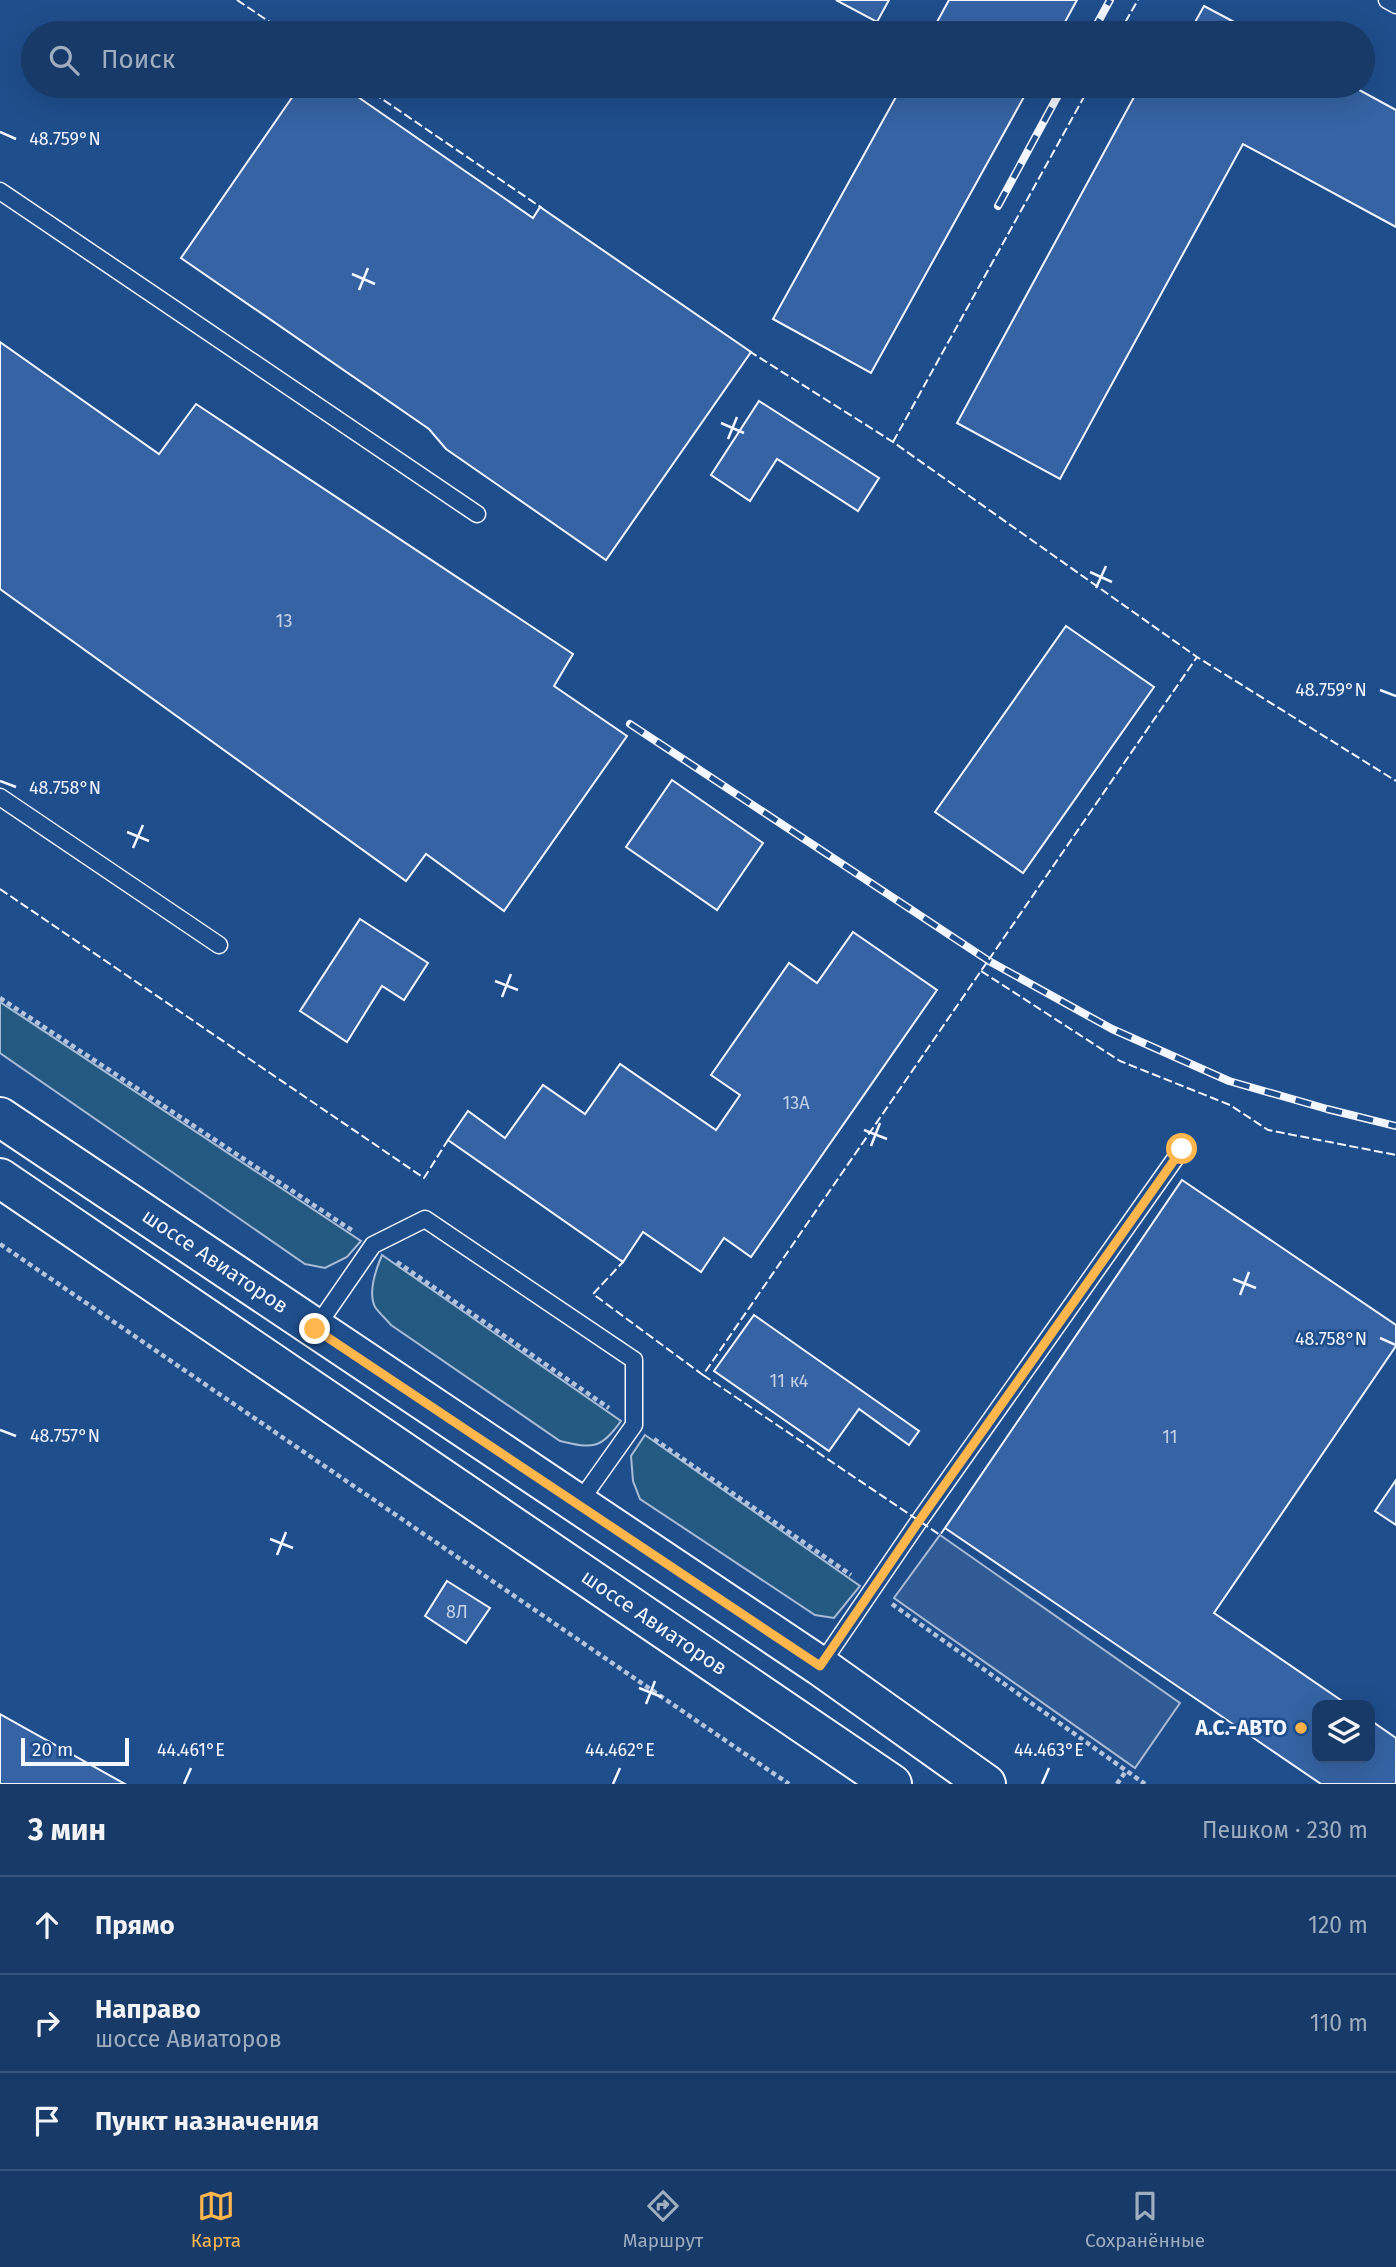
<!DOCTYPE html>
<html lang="ru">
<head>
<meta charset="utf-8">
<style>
	body { margin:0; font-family:"Fira Sans",sans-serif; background:#244571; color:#f1f3f6 }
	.controls { position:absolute; right:21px; bottom:21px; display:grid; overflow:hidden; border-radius:14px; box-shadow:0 7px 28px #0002 }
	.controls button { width:63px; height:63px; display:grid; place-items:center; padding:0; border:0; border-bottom:2px solid #36547d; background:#173a69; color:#f1f3f6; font:35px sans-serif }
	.scale { position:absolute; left:21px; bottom:18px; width:108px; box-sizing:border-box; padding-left:7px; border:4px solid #f2f6ff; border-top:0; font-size:19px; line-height:24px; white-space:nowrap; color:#f2f6ff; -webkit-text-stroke:5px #1f4e8c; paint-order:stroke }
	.stop { position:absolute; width:21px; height:21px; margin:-16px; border:5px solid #ffb74d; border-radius:50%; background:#fff }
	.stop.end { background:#ffb74d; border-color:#fff; box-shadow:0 2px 7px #0008 }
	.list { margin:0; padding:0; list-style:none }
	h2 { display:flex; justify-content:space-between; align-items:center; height:91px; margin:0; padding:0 28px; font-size:30px }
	h2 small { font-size:23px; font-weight:400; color:#9eadc0 }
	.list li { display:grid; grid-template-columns:46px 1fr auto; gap:21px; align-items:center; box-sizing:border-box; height:98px; padding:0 28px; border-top:2px solid #36547d }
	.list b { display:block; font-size:26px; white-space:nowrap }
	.list p { margin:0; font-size:23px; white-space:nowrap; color:#9eadc0 }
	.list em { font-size:23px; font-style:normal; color:#9eadc0 }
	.icon { flex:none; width:38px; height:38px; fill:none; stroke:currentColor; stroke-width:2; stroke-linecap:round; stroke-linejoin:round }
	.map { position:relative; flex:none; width:1396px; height:1784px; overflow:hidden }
	.search { position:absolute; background:#173a69; box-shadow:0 7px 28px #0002; left:21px; right:21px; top:21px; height:77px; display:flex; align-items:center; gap:18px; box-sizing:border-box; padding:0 24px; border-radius:38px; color:#9eadc0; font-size:26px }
	.sheet { height:385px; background:#173a69 }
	nav { display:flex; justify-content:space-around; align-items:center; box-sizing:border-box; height:98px; border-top:2px solid #36547d; background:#173a69; font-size:19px; color:#9eadc0 }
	nav a { display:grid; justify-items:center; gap:4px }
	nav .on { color:#ffb74d }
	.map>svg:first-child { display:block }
	.green { fill:#245a82; stroke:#a8bbd7; stroke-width:2 }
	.parking { fill:#305b95; stroke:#a8bbd7; stroke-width:2 }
	.building { fill:#3563a3; stroke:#f2f6ff; stroke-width:2 }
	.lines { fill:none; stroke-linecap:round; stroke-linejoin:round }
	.service-casing { stroke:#f2f6ff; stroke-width:19 }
	.primary-casing { stroke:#f2f6ff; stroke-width:42 }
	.path { stroke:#b3c4dc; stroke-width:4.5; stroke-dasharray:5 3.5; stroke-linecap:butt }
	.service { stroke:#1f4e8c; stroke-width:16 }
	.primary { stroke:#1f4e8c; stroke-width:38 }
	.rail-casing { stroke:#f2f6ff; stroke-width:8 }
	.rail { stroke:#1f4e8c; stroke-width:5; stroke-dasharray:16; stroke-linecap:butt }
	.fence { stroke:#f2f6ff; stroke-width:2; stroke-dasharray:9 3.5; stroke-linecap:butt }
	.route { stroke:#ffb74d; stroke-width:9 }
	.ticks { fill:none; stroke:#f2f6ff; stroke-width:2.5 }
	.poi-dot { fill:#ffb74d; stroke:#1f4e8c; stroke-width:2.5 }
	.labels { text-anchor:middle; stroke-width:5; stroke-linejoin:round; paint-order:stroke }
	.number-label { font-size:18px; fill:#c3d1e8 }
	.street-label { font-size:21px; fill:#f2f6ff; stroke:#1f4e8c }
	.poi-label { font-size:21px; font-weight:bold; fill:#f2f6ff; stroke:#1f4e8c; text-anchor:end }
	.ticks-label { font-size:18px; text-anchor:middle; fill:#f2f6ff; stroke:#1f4e8c; stroke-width:5; stroke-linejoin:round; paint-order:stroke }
</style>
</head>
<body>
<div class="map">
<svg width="1396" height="1784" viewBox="0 0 1396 1784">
	<rect width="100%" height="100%" fill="#1f4e8c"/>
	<path class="green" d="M 0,1002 L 361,1241 L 347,1257 L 325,1268 L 305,1264 L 0,1053 Z
		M 382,1255 L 621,1421 C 601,1449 593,1449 560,1441 L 391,1325 C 386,1319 379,1313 375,1307 C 368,1293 376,1269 382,1255 Z
		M 645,1435 L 860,1586 L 834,1618 L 815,1615 L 640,1499 L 633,1481 L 631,1456 Z"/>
	<path class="parking" d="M 940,1535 L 1180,1703 L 1135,1768 L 894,1598 Z"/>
	<path class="building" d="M 836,0 L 889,0 L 877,22 Z
		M 949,0 L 1077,0 L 1059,33 L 931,33 Z
		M 1204,6 L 1255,33 L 1189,33 Z
		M 300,86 L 342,86 L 533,218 L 540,207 L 751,352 L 606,560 L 446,449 L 429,429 L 181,258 Z
		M 902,86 L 1030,86 L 871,373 L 773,319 Z
		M 1140,86 L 1352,86 L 1396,110 L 1396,227 L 1243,144 L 1060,479 L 957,423 Z
		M 0,342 L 159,454 L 196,404 L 573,654 L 554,686 L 627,736 L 504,911 L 426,854 L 406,881 L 0,589 Z
		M 759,401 L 879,478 L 858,511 L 777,459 L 750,501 L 711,475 Z
		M 1066,626 L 1154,687 L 1023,873 L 935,812 Z
		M 672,780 L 763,843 L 717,910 L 626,847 Z
		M 360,919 L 428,963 L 404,1000 L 382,986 L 347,1042 L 300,1011 Z
		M 853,932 L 937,990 L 751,1257 L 724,1238 L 701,1272 L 643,1232 L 623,1262 L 448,1140 L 468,1111 L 505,1138 L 543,1085 L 585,1114 L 620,1064 L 716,1130 L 740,1095 L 711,1075 L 789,963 L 817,983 Z
		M 1182,1180 L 1396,1325 L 1396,1346 L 1214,1613 L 1348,1705 L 1317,1705 L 1317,1758 L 1370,1758 L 1370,1720 L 1396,1738 L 1396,1784 L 1321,1784 L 945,1528 Z
		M 754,1315 L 919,1431 L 909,1445 L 859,1409 L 829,1451 L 714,1371 Z
		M 1396,1480 L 1396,1525 L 1375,1511 Z
		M 447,1581 L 490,1608 L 466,1643 L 425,1616 Z
		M 0,1714 L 125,1784 L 0,1784 Z"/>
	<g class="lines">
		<g class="service-casing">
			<path id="service" d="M 1387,0 L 1396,5
				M 0,191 L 477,514
				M 0,797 L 219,945
				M 315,1329 L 373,1245 L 425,1219 L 634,1360 L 634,1425 L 578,1504
				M 820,1666 L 919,1521 L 1182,1149"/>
		</g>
		<g class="primary-casing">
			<g id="primary">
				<path id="s1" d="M 0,1117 L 820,1666 L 986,1784"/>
				<path id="s2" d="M 0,1178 L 892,1784"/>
			</g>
		</g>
		<path class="path" d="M 0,998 L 353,1231
			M 0,1244 L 789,1784
			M 397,1262 L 609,1408
			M 654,1439 L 851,1575
			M 892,1604 L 1145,1784
			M 1117,1784 L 1126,1771"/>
		<use href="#service" class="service"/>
		<use href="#primary" class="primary"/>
		<g class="rail-casing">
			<path id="rail" d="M 1092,33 L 1110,0
				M 998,206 L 1063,86
				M 630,724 L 989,961 L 1112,1029 L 1229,1081 L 1327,1109 L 1396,1126"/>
		</g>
		<use href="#rail" class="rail"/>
		<path class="fence" d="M 237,0 L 286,33
			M 1119,33 L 1138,0
			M 363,86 L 542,208
			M 749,351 L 893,442 L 1197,657 L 1396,781
			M 893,442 L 1090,86
			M 0,889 L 424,1178 L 448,1140 L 452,1143
			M 981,971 L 1120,1061 L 1230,1105 L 1268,1130 L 1396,1155
			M 621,1260 L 623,1262 L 593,1294 L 703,1375 L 1197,657
			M 703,1375 L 940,1535 L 945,1528"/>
	</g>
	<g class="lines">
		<path class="route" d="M 315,1329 L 820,1666 L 919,1521 L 1182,1149"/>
	</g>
	<path class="ticks" d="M 0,132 L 16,139M 352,274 L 375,284M 359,290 L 368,268M 721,423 L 744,433M 728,439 L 737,417M 1090,572 L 1112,582M 1096,588 L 1106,566M 1380,690 L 1396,696M 0,781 L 16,787M 127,832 L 149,841M 133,848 L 143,825M 495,981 L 518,990M 502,997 L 511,974M 864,1130 L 887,1139M 871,1146 L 880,1123M 1233,1279 L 1256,1288M 1240,1295 L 1249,1272M 1380,1338 L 1396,1345M 0,1430 L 16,1436M 270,1539 L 293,1548M 277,1555 L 286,1532M 639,1688 L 662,1697M 646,1704 L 655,1681M 184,1784 L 191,1768M 613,1784 L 620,1768M 1042,1784 L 1049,1768"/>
	<circle class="poi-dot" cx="1301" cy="1728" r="7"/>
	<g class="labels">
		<g class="number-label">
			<text x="284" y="627">13</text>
			<text x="796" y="1109">13А</text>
			<text x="789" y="1387">11 к4</text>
			<text x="1170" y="1443">11</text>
			<text x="457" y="1618">8Л</text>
		</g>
		<g class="street-label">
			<text dy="7" stroke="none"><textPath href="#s1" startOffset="259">шоссе Авиаторов</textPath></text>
			<text dy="7" stroke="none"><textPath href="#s2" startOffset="791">шоссе Авиаторов</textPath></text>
		</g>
		<g class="poi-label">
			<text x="1287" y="1735">А.С.-АВТО</text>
		</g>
	</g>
	<g class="ticks-label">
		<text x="65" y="145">48.759°N</text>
		<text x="1331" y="696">48.759°N</text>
		<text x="65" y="794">48.758°N</text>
		<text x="1331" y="1345">48.758°N</text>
		<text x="65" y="1442">48.757°N</text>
		<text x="191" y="1756">44.461°E</text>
		<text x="620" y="1756">44.462°E</text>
		<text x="1049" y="1756">44.463°E</text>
	</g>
</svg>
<div class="controls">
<button><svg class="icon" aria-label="layers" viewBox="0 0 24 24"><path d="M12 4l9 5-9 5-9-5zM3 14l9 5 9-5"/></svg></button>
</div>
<div class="scale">20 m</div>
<div class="stop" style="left:1182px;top:1149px"></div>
<div class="stop end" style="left:315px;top:1329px"></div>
<div class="search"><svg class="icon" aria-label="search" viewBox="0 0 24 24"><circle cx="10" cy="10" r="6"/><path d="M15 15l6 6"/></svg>Поиск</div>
</div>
<section class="sheet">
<h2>3 мин<small>Пешком · 230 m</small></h2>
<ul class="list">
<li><svg class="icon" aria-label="ahead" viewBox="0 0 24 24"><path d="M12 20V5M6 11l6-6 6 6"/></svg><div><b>Прямо</b></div><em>120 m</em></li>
<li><svg class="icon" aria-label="right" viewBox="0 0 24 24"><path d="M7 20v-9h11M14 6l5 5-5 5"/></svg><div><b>Направо</b><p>шоссе Авиаторов</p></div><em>110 m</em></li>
<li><svg class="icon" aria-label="arrive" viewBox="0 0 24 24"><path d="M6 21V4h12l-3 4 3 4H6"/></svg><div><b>Пункт назначения</b></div></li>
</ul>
</section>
<nav>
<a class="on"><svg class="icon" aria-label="map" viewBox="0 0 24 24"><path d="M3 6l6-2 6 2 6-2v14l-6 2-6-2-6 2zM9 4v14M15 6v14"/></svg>Карта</a>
<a><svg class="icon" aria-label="directions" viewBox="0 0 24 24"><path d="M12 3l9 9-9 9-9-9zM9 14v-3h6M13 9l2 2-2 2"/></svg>Маршрут</a>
<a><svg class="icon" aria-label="saved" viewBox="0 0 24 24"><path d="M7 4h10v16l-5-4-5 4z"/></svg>Сохранённые</a>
</nav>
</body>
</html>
